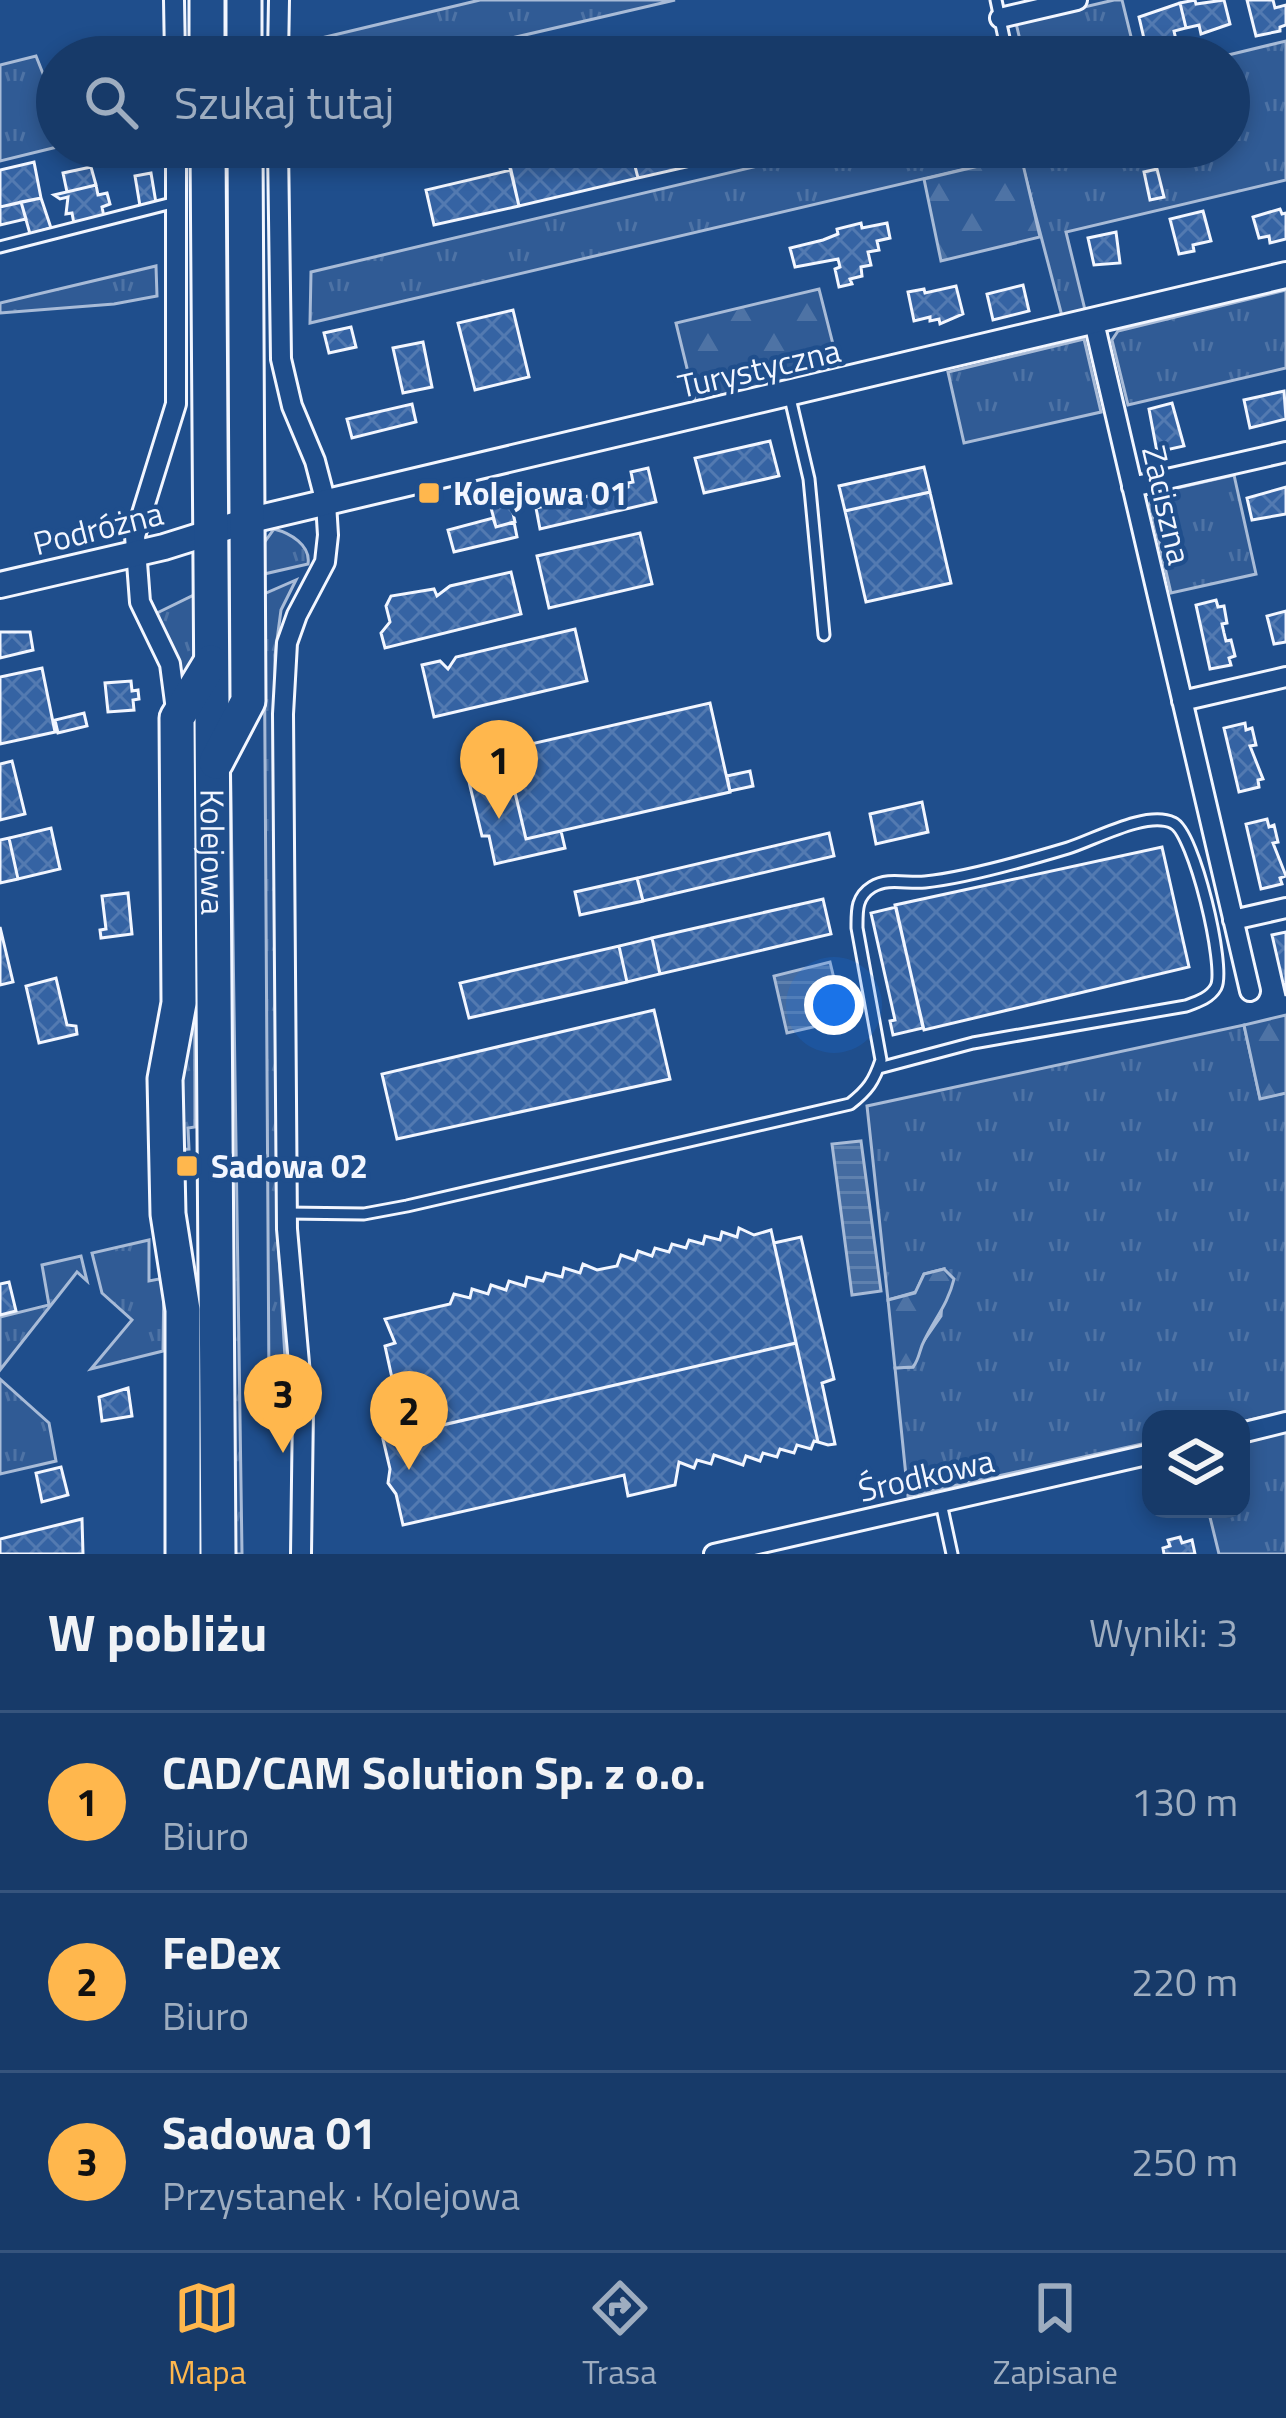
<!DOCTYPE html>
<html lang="pl">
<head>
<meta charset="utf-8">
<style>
	body { margin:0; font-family:"Titillium Web",sans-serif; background:#244571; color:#f1f3f6 }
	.controls { position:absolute; right:36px; bottom:36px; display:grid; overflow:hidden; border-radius:24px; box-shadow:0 6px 18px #0003 }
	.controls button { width:108px; height:108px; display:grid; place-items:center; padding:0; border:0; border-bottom:3px solid #36547d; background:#173a69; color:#f1f3f6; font:60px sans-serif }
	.you { position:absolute; left:834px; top:1005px; width:42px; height:42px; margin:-30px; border:9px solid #fff; border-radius:50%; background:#1a73e8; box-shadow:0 0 0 18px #1a73e833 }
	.badge { display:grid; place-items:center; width:78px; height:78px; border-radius:50%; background:#ffb74d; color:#111; font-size:39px; font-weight:700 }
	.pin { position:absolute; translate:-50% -99px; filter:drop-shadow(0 3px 6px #0008) }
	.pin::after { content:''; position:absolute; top:63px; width:42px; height:36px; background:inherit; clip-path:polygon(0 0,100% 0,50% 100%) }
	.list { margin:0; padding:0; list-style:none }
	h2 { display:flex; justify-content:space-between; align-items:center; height:156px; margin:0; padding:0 48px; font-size:51px }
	h2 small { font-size:39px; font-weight:400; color:#9eadc0 }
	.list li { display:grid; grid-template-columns:78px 1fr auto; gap:36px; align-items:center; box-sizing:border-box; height:180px; padding:0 48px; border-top:3px solid #36547d }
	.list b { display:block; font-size:45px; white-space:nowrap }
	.list p { margin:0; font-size:39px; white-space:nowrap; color:#9eadc0 }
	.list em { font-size:39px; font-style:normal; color:#9eadc0 }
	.icon { flex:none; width:66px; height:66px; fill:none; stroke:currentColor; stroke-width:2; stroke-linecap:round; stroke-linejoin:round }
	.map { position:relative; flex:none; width:1286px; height:1554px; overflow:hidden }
	.search { position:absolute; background:#173a69; box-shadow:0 6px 18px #0003; left:36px; right:36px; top:36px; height:132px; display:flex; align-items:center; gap:30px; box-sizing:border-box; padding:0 42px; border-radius:66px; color:#9eadc0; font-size:45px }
	.sheet { height:696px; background:#173a69 }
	nav { display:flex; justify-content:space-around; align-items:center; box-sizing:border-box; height:168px; border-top:3px solid #36547d; background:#173a69; font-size:33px; color:#9eadc0 }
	nav a { display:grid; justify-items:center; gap:6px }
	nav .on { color:#ffb74d }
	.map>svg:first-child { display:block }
	.grass { fill:url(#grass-tufts); stroke:#a8bbd7; stroke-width:3 }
	.forest { fill:url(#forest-firs); stroke:#a8bbd7; stroke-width:3 }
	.water { fill:url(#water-rules); stroke:#a8bbd7; stroke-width:3 }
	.building { fill:url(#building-cross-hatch); stroke:#f2f6ff; stroke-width:3 }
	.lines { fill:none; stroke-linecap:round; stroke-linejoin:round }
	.lane-casing { stroke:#f2f6ff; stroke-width:15 }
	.street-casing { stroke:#f2f6ff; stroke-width:24 }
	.secondary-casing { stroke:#f2f6ff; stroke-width:30 }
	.highway-casing { stroke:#f2f6ff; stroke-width:39 }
	.lane { stroke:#1f4e8c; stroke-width:9 }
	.street { stroke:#1f4e8c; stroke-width:18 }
	.secondary { stroke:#1f4e8c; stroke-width:24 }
	.highway { stroke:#1f4e8c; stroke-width:33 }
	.poi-dot { fill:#ffb74d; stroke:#1f4e8c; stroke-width:4.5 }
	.labels { text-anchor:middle; stroke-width:9; stroke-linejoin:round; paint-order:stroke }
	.street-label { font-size:33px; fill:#f2f6ff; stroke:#1f4e8c }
	.poi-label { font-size:33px; font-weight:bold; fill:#f2f6ff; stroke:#1f4e8c; text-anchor:start }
</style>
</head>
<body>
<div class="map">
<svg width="1286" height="1554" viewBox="0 0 1286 1554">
	<defs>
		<pattern id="grass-tufts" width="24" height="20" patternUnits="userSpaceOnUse" patternTransform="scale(3)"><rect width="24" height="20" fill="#305b95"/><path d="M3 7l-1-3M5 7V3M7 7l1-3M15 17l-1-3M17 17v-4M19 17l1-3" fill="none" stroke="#4e73a5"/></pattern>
		<pattern id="forest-firs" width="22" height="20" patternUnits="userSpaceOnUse" patternTransform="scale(3)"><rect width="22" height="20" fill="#305b95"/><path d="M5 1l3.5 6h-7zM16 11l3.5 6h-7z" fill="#4e73a5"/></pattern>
		<pattern id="water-rules" width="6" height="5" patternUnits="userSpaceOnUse" patternTransform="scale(3)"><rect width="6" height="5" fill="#446ba0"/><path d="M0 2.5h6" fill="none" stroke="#5f81ae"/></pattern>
		<pattern id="building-cross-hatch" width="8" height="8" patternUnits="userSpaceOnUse" patternTransform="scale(3)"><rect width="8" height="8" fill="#3563a3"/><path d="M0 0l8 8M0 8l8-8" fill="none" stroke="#537ab1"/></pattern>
	</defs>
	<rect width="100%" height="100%" fill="#1f4e8c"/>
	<path class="grass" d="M 480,0 L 675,0 L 430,57 L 309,57 L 309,41 Z
		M 1114,0 L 1122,0 L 1136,57 L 1024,57 L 1016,23 Z
		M 1286,41 L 1286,180 L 1066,232 L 1086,314 L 1063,320 L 1020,156 L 310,323 L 311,272 L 838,147 L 1229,147 L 1229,57 L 1220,57 Z
		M 36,56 L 57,109 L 57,147 L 0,161 L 0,65 Z
		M 156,266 L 157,296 L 114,304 L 0,313 L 0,303 Z
		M 1286,290 L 1286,368 L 1128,405 L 1112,340 L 1118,331 Z
		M 1084,339 L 1101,412 L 964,443 L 948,372 Z
		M 1234,475 L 1256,574 L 1171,593 L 1150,503 L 1155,493 Z
		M 274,529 C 290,533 311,545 308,564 L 264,574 L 264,543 Z
		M 296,580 L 281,610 L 275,655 L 277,1222 L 289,1426 L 278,1426 L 278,1419 L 272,1419 L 269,1387 L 264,594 Z
		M 194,595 L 195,1127 L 188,1128 L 189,1149 L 176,1150 L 185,730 L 155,614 Z
		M 222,599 L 228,599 C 231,918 239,1235 242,1554 L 229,1554 Z
		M 1244,1025 L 1260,1098 L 1286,1093 L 1286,1412 L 1241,1422 L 1241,1419 L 1151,1419 L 1151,1442 L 908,1496 L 895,1368 L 913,1367 L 921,1345 L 941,1316 L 944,1269 L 924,1274 L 916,1292 L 888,1300 L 867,1106 Z
		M 149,1240 L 149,1281 L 164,1278 L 163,1351 L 91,1369 L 132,1320 L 102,1293 L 92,1253 Z
		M 81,1256 L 87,1281 L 77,1272 L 0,1370 L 0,1317 L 49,1305 L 42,1265 Z
		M 0,1379 L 49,1423 L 56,1461 L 0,1474 Z
		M 1286,1432 L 1286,1554 L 1219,1554 L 1208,1509 L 1241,1509 L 1241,1442 Z"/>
	<path class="forest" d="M 1021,156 L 1040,237 L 941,261 L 924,179 Z
		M 819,289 L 839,368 L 695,401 L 676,323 Z
		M 1286,1015 L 1286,1093 L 1260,1099 L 1244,1025 Z
		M 944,1269 L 954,1279 C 948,1304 935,1318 924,1341 C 919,1350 920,1358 913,1367 L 895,1368 L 888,1300 L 915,1293 L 924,1274 Z"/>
	<path class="water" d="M 830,962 L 844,1020 L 787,1033 L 774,976 Z
		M 861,1141 L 881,1291 L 852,1295 L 832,1144 Z"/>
	<path class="building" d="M 1195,0 L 1196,4 L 1224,0 L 1230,24 L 1201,34 L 1199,25 L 1186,28 L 1180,3 Z
		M 1247,0 L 1273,0 L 1275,8 L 1286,5 L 1286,25 L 1280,27 L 1280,31 L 1256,36 Z
		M 1180,3 L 1186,28 L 1174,31 L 1176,40 L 1145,43 L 1139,17 Z
		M 505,147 L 630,147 L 638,178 L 519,206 Z
		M 630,147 L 764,147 L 765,148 L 758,150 L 760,159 L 740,164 L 739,155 L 638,178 Z
		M 34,162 L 41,198 L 0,207 L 0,170 Z
		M 91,167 L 96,185 L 67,192 L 63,173 Z
		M 1157,169 L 1164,197 L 1150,200 L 1144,172 Z
		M 511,170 L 519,206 L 434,225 L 426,190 Z
		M 151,173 L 156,203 L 140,206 L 135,176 Z
		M 96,185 L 98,195 L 107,193 L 110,204 L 102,207 L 104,217 L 74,224 L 72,213 L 66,214 L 68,197 L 60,199 L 54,195 Z
		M 41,198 L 51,228 L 30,234 L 21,202 Z
		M 21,202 L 26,219 L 0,225 L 0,207 Z
		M 1280,209 L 1282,214 L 1286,213 L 1286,239 L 1270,243 L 1269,236 L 1259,238 L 1253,217 Z
		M 1203,211 L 1211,241 L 1193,245 L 1194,251 L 1179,254 L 1170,219 Z
		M 861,223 L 862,228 L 887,223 L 890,238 L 877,241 L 879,250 L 868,252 L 871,265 L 861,267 L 862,276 L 850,279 L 852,284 L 839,287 L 835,269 L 840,267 L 838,259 L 795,267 L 790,248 L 823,240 L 838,234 L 837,229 Z
		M 1116,232 L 1120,263 L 1094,265 L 1088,238 Z
		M 1023,285 L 1029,311 L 993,320 L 987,294 Z
		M 956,286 L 963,314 L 940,324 L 939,319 L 930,321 L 930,317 L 914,321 L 908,292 L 924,289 L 925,293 Z
		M 513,310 L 529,377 L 475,390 L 458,323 Z
		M 351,327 L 356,347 L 329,353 L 324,333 Z
		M 423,342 L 432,387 L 403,393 L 393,348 Z
		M 1284,391 L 1286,419 L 1250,428 L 1244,400 Z
		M 1172,403 L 1184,446 L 1157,452 L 1149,409 Z
		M 412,404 L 416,422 L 352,438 L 347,419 Z
		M 770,441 L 779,476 L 704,493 L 695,458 Z
		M 924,467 L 930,492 L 845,511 L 839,486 Z
		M 648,468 L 656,502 L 540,529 L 536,508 L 628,487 L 628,483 L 633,482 L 631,472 Z
		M 1286,487 L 1286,514 L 1252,520 L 1247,498 Z
		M 930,492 L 951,583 L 866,602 L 845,511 Z
		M 503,498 L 510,500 L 515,522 L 496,527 L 490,504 Z
		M 493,518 L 496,527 L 514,522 L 517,537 L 454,552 L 448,530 Z
		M 640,533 L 652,584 L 549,608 L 537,556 Z
		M 511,572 L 521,614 L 385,648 L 381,633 L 390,622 L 386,606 L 391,596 L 434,589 L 437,596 L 450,586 Z
		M 1216,600 L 1218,607 L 1224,606 L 1227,623 L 1222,624 L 1224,633 L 1226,641 L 1231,640 L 1235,656 L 1229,658 L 1231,665 L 1210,669 L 1196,605 Z
		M 1286,611 L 1286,642 L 1274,644 L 1267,616 Z
		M 575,629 L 587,681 L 434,717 L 422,665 L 440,661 L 448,669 L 456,657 Z
		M 0,632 L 30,632 L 33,650 L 0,658 Z
		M 42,668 L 55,732 L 0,744 L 0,677 Z
		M 131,681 L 132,691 L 138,690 L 139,699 L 133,700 L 134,710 L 108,712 L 105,683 Z
		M 710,703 L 730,792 L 526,839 L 505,750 Z
		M 84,713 L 87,726 L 58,733 L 55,720 Z
		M 1245,723 L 1246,730 L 1252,728 L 1256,745 L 1250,746 L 1263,779 L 1258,780 L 1259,787 L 1239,792 L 1224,728 Z
		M 505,751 L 526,839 L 561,831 L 565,848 L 495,864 L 489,836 L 482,836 L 464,761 Z
		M 12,761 L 25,814 L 0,820 L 0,764 Z
		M 750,771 L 753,786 L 730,791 L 727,776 Z
		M 922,802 L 928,832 L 876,844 L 870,814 Z
		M 1267,819 L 1269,827 L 1274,825 L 1278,842 L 1273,843 L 1286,876 L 1280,878 L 1282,884 L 1261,889 L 1246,824 Z
		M 51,828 L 60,869 L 18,879 L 9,838 Z
		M 829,833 L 834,856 L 643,901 L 637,878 Z
		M 9,838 L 18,879 L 0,883 L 0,840 Z
		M 1162,847 L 1189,967 L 924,1030 L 895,905 Z
		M 637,878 L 643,901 L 580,915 L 575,892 Z
		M 128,893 L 132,934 L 101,938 L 100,930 L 106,929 L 102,896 Z
		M 823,899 L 831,934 L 660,974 L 652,938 Z
		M 896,907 L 923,1028 L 893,1035 L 890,1021 L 895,1020 L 871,913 Z
		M 0,927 L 13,982 L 0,985 Z
		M 1286,932 L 1286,996 L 1272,935 Z
		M 652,938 L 660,974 L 627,982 L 619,946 Z
		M 619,946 L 627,982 L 469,1018 L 460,983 Z
		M 56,978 L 67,1025 L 76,1026 L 77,1034 L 39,1043 L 26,986 Z
		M 654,1010 L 670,1079 L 397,1139 L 382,1074 Z
		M 739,1228 L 754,1235 L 771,1230 L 796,1343 L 438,1426 L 435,1415 L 392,1425 L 384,1392 L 413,1385 L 410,1374 L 392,1378 L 385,1346 L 395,1343 L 385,1319 L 450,1304 L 454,1294 L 470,1298 L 472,1289 L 488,1294 L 491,1285 L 506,1290 L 509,1281 L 525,1286 L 527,1277 L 543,1281 L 546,1273 L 562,1277 L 564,1268 L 580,1273 L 583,1264 L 597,1270 L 617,1266 L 621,1255 L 635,1260 L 638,1251 L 652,1256 L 655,1248 L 669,1252 L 672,1244 L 686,1248 L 689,1240 L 703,1244 L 705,1236 L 720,1240 L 722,1232 L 737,1237 Z
		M 801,1237 L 834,1379 L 822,1383 L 835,1444 L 828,1445 L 818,1442 L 774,1243 Z
		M 9,1282 L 16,1311 L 0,1315 L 0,1284 Z
		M 796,1343 L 818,1442 L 814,1441 L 811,1449 L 797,1445 L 794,1453 L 780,1449 L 777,1457 L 763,1453 L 760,1461 L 746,1456 L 743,1465 L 714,1455 L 711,1464 L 697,1460 L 694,1468 L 679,1462 L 675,1485 L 628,1496 L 624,1475 L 403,1525 L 396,1494 L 388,1483 L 390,1469 L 383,1439 Z
		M 128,1388 L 132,1416 L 102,1421 L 99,1397 Z
		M 61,1467 L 68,1495 L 42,1502 L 36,1473 Z
		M 82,1519 L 83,1554 L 0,1554 L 0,1539 Z
		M 1180,1537 L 1182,1543 L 1192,1540 L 1195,1554 L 1164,1554 L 1163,1548 L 1170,1546 L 1168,1540 Z"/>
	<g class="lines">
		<g class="lane-casing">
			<path id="lane" d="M 996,0 L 1008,57
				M 0,247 L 176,202
				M 790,398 L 809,479 L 824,635
				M 287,1213 L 364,1214 L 407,1206 L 850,1104 C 868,1090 874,1081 881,1060 L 857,928 C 857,911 856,897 872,887 C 888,877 907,884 925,882 C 966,878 1028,860 1068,848 C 1094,840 1147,810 1173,823 C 1194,832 1226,967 1216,987 C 1210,998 1197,1002 1186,1006 L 973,1043 L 879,1068
				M 941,1503 L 952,1554"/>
		</g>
		<g class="street-casing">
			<path id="street" d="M 174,0 L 175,57
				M 1000,18 L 1077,0
				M 278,57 L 279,0
				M 176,147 L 176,404 L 135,536 L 140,602 L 170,664 L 176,710
				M 278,147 L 281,359 L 292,406 L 315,461 L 326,503 L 328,535 L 325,562 L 297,615 L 287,643 L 283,714 L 287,1229 L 303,1408 L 301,1554
				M 1094,322 L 1250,991
				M 1132,487 L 1286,452
				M 1182,701 L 1286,677
				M 1233,920 L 1286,908
				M 1241,1433 L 1286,1422
				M 714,1554 L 1151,1454"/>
		</g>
		<g class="secondary-casing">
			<path id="secondary" d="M 0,585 L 164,547 L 247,521 L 1286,275"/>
		</g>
		<g class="highway-casing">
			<g id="highway">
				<path d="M 207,0 L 207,57"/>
				<path d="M 244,0 L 244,57"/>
				<path id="s1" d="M 208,147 L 218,1554"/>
				<path d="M 216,762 L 248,701 L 245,147"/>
				<path d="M 183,1554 L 183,1310 L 168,1214 L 165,1079 L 179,1003 L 177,718 L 211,662"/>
			</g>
		</g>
		<use href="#lane" class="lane"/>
		<use href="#street" class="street"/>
		<use href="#secondary" class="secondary"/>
		<use href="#highway" class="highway"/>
	</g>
	<g class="poi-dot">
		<rect x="417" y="481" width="24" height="24" rx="6"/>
		<rect x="175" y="1154" width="24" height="24" rx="6"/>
	</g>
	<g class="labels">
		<g class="street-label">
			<text transform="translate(759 368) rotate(-13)" y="12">Turystyczna</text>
			<text transform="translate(1167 505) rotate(77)" y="12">Zaciszna</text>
			<text transform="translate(98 528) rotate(-14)" y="12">Podróżna</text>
			<text dy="12" stroke="none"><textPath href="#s1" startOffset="705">Kolejowa</textPath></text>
			<text transform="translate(926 1475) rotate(-13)" y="12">Środkowa</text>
		</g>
		<g class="poi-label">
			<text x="453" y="505">Kolejowa 01</text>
			<text x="211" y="1178">Sadowa 02</text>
		</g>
	</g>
</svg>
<div class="controls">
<button><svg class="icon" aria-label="layers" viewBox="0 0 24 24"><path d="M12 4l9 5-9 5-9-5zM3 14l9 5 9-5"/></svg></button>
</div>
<div class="you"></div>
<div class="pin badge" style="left:499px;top:819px">1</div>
<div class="pin badge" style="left:409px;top:1470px">2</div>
<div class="pin badge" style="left:283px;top:1453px">3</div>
<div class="search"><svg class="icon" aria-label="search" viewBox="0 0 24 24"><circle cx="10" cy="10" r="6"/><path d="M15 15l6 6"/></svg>Szukaj tutaj</div>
</div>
<section class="sheet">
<h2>W pobliżu<small>Wyniki: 3</small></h2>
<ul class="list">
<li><span class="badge">1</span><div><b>CAD/CAM Solution Sp. z o.o.</b><p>Biuro</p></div><em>130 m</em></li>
<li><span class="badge">2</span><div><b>FeDex</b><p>Biuro</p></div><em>220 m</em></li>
<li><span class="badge">3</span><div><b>Sadowa 01</b><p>Przystanek · Kolejowa</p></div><em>250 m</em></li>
</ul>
</section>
<nav>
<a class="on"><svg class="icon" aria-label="map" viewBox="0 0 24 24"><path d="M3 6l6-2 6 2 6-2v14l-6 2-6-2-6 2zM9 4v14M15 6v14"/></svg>Mapa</a>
<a><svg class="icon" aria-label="directions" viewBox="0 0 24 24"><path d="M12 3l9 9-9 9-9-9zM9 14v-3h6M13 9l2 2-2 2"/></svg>Trasa</a>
<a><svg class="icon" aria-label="saved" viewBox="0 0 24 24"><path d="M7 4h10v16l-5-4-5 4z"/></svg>Zapisane</a>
</nav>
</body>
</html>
